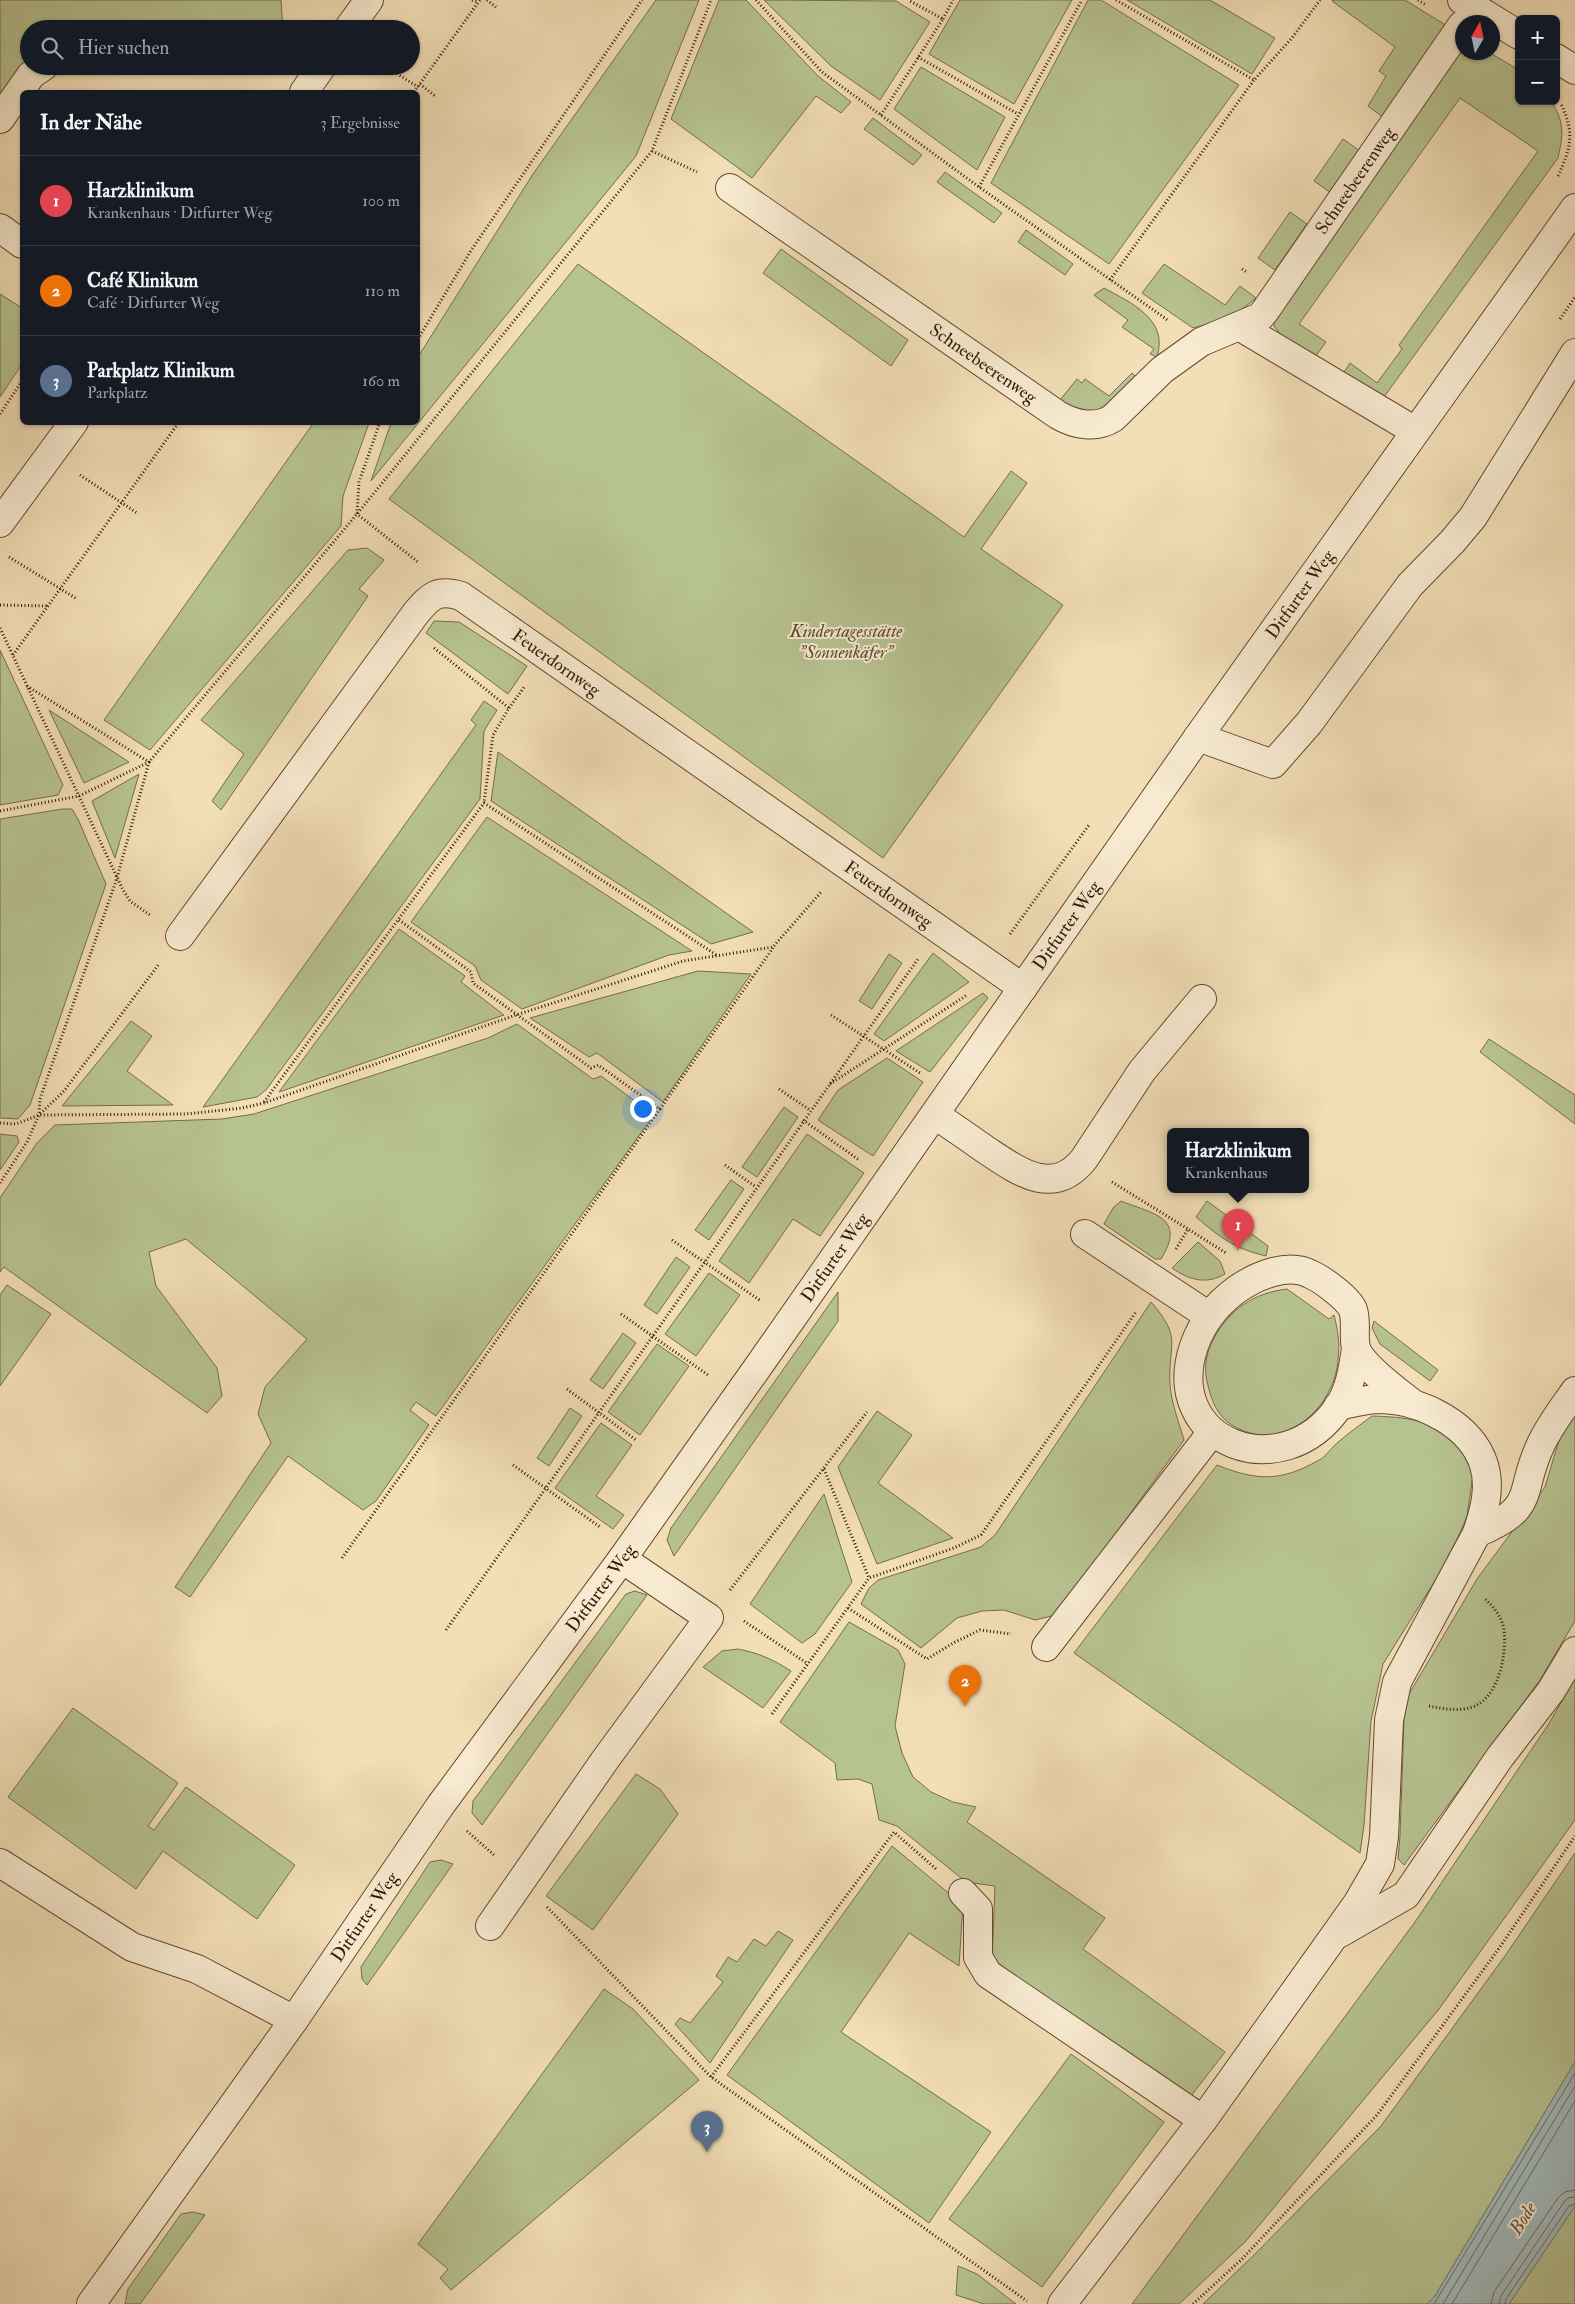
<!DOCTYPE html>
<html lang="de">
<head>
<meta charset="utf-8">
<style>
	body { margin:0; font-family:"IM FELL Double Pica",serif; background:#242831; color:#f1f3f6 }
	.controls { position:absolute; right:15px; top:15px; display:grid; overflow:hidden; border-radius:8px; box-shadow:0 1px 4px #0004 }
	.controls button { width:45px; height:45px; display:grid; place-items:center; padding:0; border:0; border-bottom:1px solid #363941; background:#171b24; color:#f1f3f6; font:25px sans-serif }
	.compass { position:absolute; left:1455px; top:15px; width:45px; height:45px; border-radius:50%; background:#171b24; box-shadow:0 1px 4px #0004; rotate:9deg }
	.you { position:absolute; left:642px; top:1108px; width:18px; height:18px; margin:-12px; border:4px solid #fff; border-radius:50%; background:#1a73e8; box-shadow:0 0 0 8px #1a73e833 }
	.badge { display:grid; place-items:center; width:32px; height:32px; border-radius:50%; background:#c59692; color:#fff; font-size:16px; font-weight:700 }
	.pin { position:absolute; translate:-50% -41px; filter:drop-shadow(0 1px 2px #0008) }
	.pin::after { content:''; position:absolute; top:26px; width:18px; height:15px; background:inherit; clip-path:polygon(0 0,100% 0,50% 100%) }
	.popup { position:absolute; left:1167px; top:1128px; width:142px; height:65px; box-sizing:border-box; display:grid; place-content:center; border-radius:8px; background:#171b24; filter:drop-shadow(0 1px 4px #0005); font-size:16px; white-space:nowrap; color:#9ea1a6 }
	.popup b { font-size:19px; color:#f1f3f6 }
	.popup::after { content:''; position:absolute; left:50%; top:100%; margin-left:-10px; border:10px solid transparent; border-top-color:#171b24 }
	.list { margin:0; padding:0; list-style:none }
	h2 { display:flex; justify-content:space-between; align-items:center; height:65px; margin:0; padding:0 20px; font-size:21px }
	h2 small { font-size:16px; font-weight:400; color:#9ea1a6 }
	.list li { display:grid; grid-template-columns:32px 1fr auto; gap:15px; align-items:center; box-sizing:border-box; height:90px; padding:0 20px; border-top:1px solid #363941 }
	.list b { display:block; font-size:19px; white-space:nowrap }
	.list p { margin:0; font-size:16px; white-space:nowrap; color:#9ea1a6 }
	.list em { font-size:16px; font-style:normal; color:#9ea1a6 }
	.icon { flex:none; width:28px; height:28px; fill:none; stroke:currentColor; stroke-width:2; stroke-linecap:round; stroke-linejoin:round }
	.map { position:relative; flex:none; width:1575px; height:2304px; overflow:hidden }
	.search { position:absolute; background:#171b24; box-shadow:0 1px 4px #0004; left:20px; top:20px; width:400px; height:55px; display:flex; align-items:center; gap:12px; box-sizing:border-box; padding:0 18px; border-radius:28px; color:#9ea1a6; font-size:19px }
	.panel { position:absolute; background:#171b24; box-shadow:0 1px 4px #0004; left:20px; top:90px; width:400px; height:335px; border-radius:8px }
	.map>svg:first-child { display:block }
	.green { fill:#b7c291; stroke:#766d49 }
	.water { fill:#a1b9bb; stroke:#767971 }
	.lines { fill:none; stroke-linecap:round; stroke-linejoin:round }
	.shore { stroke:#6b685e; stroke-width:1 }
	.minor-casing { stroke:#644a2e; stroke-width:30 }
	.path { stroke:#351801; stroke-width:3; stroke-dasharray:1 2.5; stroke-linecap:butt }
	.minor { stroke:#f7ead0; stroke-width:28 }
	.labels { text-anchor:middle; stroke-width:4; stroke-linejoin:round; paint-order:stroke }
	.street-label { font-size:18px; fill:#351801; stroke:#f7ead0 }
	.park-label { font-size:18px; font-style:italic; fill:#5c4b2c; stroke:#f7ead0 }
	.water-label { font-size:19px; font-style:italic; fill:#5b5042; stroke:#f7ead0 }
</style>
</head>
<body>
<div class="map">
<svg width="1575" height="2304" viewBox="0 0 1575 2304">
	<rect width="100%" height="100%" fill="#f2deb7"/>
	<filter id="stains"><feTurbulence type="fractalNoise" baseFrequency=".004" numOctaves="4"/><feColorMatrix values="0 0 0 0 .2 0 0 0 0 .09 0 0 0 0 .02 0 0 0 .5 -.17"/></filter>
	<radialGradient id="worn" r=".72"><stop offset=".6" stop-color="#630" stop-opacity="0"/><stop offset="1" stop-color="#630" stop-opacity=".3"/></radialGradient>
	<path class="green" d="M 0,0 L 281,0 L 283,29 L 29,29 L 29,65 L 0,99 Z
		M 656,0 L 699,0 L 636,156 L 371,481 L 391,423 L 418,422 L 418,357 L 533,174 Z
		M 719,0 L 746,0 L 818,76 L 851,102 L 841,113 L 816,96 L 752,178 L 671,119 Z
		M 764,0 L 896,1 L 930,22 L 880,100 L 831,66 Z
		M 960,0 L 1072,0 L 1014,104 L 929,54 Z
		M 1088,0 L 1101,0 L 1239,85 L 1109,264 L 991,183 Z
		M 1127,0 L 1210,0 L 1275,38 L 1252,74 Z
		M 1333,0 L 1405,0 L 1444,24 L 1446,32 L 1384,118 L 1368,106 L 1386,76 L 1379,71 L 1395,47 L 1332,1 Z
		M 1462,39 L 1462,52 L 1490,53 L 1519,70 L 1519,101 L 1551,101 C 1565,122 1563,135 1558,158 L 1381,401 L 1342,375 L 1350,363 L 1377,383 L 1402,349 L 1399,345 L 1538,151 L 1460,98 L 1299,324 L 1326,342 L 1315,357 L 1282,336 L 1274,326 L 1275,316 Z
		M 921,67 L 1005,117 L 977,170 L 894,109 Z
		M 873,118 L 922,155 L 913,165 L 864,129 Z
		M 1343,139 L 1360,151 L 1331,193 L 1314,181 Z
		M 945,172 L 1002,213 L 994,223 L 937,182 Z
		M 1290,212 L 1307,224 L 1275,270 L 1258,258 Z
		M 1026,230 L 1073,264 L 1065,275 L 1018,242 Z
		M 781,249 L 908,340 L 891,366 L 763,273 Z
		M 578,264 L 964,537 L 1011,471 L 1027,483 L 981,549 L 1063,605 L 883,858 L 389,499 Z
		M 1164,264 L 1225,305 L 1240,286 L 1256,298 C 1234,317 1222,320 1193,328 L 1142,293 Z
		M 1104,288 C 1131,303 1169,319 1157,357 L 1150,354 L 1154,349 L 1122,327 L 1128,320 L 1094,295 Z
		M 0,294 L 22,308 L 22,364 L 0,397 Z
		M 1132,373 L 1137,378 C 1110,404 1098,426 1060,400 L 1077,379 L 1082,383 L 1085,379 L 1109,396 Z
		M 314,422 L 369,423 L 343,496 L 341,526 L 150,750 L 104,720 Z
		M 367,548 L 384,560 L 359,589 L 368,596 L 221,810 L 212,801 L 244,754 L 201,720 L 348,550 Z
		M 434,621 L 459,622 L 527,666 L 508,694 L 426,633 Z
		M 0,650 L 63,785 L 58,795 L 0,805 Z
		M 484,701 L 497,710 L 484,731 L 480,799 L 266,1090 L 257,1097 L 203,1107 L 476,725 L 471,720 Z
		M 49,710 L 129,762 L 84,783 Z
		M 498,752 L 753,932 L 711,944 L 491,801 Z
		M 139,774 L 115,858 L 92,801 Z
		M 63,809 L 72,809 L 78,819 L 106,884 L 30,1105 L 18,1119 L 0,1118 L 0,819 Z
		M 487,817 L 692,951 L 669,955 L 522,1009 L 481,980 L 475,966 L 411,922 Z
		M 399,929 L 465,976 L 461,982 L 504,1015 L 279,1092 Z
		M 933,953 L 969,982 L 884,1041 L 874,1034 Z
		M 889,954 L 902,963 L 872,1009 L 859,1001 Z
		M 698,971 L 751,974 L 663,1102 L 597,1053 L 589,1057 L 530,1018 Z
		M 983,993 L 988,998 L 930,1072 L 896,1051 Z
		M 131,1021 L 152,1036 L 127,1071 L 173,1105 L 62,1106 Z
		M 517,1024 L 593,1079 L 601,1076 L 654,1115 L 436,1416 L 416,1402 L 410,1410 L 429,1425 L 376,1501 L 363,1510 L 288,1456 L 190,1597 L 175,1587 L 271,1443 L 258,1414 L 265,1387 L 307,1339 L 186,1239 L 149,1252 L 156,1286 L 217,1368 L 222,1396 L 207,1413 L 4,1267 L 0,1272 L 0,1198 L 37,1143 L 55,1125 L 222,1119 L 254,1114 L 488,1038 Z
		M 1489,1039 L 1575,1095 L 1575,1124 L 1480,1052 Z
		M 887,1058 L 923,1082 L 873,1156 L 818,1120 L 838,1090 Z
		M 784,1107 L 798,1117 L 757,1177 L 742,1167 Z
		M 0,1134 L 17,1136 L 19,1142 L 0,1170 Z
		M 807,1134 L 864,1173 L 820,1236 L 793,1219 L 749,1283 L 719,1261 Z
		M 731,1180 L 744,1189 L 709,1240 L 695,1230 Z
		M 1121,1201 C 1153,1214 1187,1217 1161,1259 L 1155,1259 L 1104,1224 L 1113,1208 Z
		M 1207,1201 L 1268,1246 L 1266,1256 C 1233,1248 1221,1238 1196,1217 Z
		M 1198,1242 L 1220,1261 L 1225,1274 C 1206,1285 1189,1280 1172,1268 Z
		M 676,1257 L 690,1267 L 657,1314 L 644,1305 Z
		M 709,1273 L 740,1295 L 696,1356 L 665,1334 Z
		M 7,1285 L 51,1314 L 0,1386 L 0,1295 Z
		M 1287,1289 L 1329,1319 L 1334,1315 C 1338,1330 1340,1344 1338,1360 C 1335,1402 1294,1445 1250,1433 C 1226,1426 1215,1413 1209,1389 C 1203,1371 1205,1354 1214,1338 C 1230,1309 1254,1293 1287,1289 Z
		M 838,1292 L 838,1321 L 674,1556 L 667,1540 L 671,1528 Z
		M 1151,1302 C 1183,1339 1168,1342 1170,1384 C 1171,1402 1179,1423 1184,1440 L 1056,1615 L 1035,1620 L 1004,1610 L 982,1611 L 957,1618 L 921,1648 L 861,1604 L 869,1588 L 878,1580 L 981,1547 L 995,1535 Z
		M 1374,1321 L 1438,1370 L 1430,1381 L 1380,1344 L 1372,1328 Z
		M 623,1333 L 636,1343 L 603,1389 L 590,1380 Z
		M 657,1344 L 689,1366 L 640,1435 L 608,1412 Z
		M 570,1408 L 582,1416 L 549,1466 L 537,1458 Z
		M 877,1411 L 912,1435 L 878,1483 L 953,1538 L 877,1564 L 838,1467 Z
		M 1575,1412 L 1575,1621 L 1540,1680 L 1404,1865 L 1398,1859 L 1400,1836 L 1404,1719 L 1409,1694 L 1477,1579 L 1545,1487 L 1562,1430 Z
		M 1372,1416 C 1402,1417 1434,1419 1456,1442 C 1463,1449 1468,1460 1474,1468 L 1467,1516 L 1459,1535 L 1438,1576 L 1383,1664 L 1371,1721 L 1364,1825 L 1360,1853 L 1074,1653 L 1217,1465 C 1257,1481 1281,1482 1319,1460 C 1326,1457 1330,1449 1336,1444 C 1347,1434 1360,1425 1372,1416 Z
		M 601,1423 L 632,1445 L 596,1496 L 624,1515 L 613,1529 L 555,1488 Z
		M 824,1494 L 852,1582 L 815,1634 L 802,1643 L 750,1604 Z
		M 635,1591 L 647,1595 L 482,1825 L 472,1813 L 473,1801 L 626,1594 Z
		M 849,1622 L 898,1650 L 905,1664 L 895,1726 L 902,1753 L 913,1777 L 931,1792 L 953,1802 L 976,1807 L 967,1822 L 1105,1918 L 1083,1949 L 1225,2052 L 1191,2096 L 992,1963 L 995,1886 L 966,1882 L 897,1826 L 879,1820 L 872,1784 L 858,1779 L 837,1780 L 835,1763 L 780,1722 Z
		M 738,1649 C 759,1653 774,1660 791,1671 L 763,1708 L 703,1667 L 722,1651 Z
		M 1575,1679 L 1575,1820 L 1439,2009 L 1246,2241 L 1179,2304 L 1132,2304 L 1415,1922 L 1548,1725 Z
		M 73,1708 L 178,1783 L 148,1826 L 154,1830 L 186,1787 L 295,1865 L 257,1919 L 163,1851 L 136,1889 L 8,1797 Z
		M 636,1774 L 660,1789 L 678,1814 L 593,1930 L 546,1896 Z
		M 892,1846 L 963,1905 L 959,1966 L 909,1933 L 841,2032 L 991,2132 L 929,2223 L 727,2075 Z
		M 1575,1853 L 1575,2062 L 1435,2296 L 1427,2304 L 1203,2304 L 1253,2256 L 1381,2126 L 1505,1956 Z
		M 441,1860 L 453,1864 L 367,1985 L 362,1979 L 361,1967 L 430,1862 Z
		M 778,1931 L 793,1940 L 710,2063 L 675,2024 L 680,2018 L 690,2023 L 723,1982 L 716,1976 L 728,1957 L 737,1962 L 754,1939 L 766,1946 Z
		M 604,1989 L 633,2009 L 699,2080 L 451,2290 L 440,2278 L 448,2269 L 418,2244 Z
		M 1071,2054 L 1164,2122 L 1042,2287 L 949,2219 Z
		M 1575,2206 L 1575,2304 L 1509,2304 Z
		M 193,2212 L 205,2215 L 140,2304 L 125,2304 L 128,2289 L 181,2214 Z
		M 958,2266 L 977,2274 L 1016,2304 L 984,2304 L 956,2295 Z"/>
	<path class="water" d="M 1575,2062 L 1575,2206 L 1509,2304 L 1427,2304 L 1435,2296 Z"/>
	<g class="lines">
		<path class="shore" d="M 1434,2304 L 1575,2073
			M 1443,2304 L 1575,2086
			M 1452,2304 L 1575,2101
			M 1491,2304 L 1494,2292 L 1558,2198 L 1565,2192 L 1575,2190
			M 1499,2304 L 1501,2296 L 1564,2202 L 1568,2198 L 1575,2197
			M 1505,2304 L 1506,2299 L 1569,2206 L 1575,2204"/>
		<g class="minor-casing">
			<g id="minor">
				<path d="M 1462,0 L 1519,35"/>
				<path d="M 348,29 L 369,0"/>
				<path d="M 1556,58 L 1575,70"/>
				<path d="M 304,92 L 322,66"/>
				<path d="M 0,119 L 31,75 L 44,66"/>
				<path id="s1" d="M 730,188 L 1058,415 C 1075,425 1096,429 1113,418 L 1162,370 L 1201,342 L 1260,317 L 1265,311 L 1462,25"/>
				<path d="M 0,228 L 22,244"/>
				<path d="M 1239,326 L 1415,431"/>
				<path d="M 0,523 L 74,422"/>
				<path d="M 1198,737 L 1273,764 L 1309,723 L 1410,585 L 1452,542 L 1473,517 L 1575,353"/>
				<path id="s2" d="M 180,936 L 416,613 C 431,595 438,589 461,596 L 1023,988"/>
				<path d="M 935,1115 C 952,1126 969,1138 986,1150 C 1018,1171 1053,1198 1084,1159 L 1142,1071 L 1202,999"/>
				<path d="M 1085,1234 L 1209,1316"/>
				<path d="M 1356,1349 C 1353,1368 1350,1389 1339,1406 C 1283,1489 1161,1443 1194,1346 C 1202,1323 1217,1304 1236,1290 C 1256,1276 1288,1262 1310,1274 C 1322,1279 1349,1299 1353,1310 C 1357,1322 1353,1336 1356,1348 C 1361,1365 1398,1392 1412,1403"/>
				<path d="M 1477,1533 C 1539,1507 1517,1494 1541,1444 C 1550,1425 1563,1408 1575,1391"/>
				<path d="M 1046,1647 L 1212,1432"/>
				<path d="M 0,1863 L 132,1947 L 197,1969 L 294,2020"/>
				<path d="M 963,1893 L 978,1909 L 978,1957 L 988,1974 L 1203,2120"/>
				<path d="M 490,1926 L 605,1760 L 709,1618 L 622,1559"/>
				<path d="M 1340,1933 L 1406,1895 L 1500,1757 L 1551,1691 L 1575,1651"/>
				<path id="s3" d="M 91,2304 L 294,2020 L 440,1806 L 622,1559 L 760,1364 L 1198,737 L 1575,208"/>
				<path d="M 1062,2304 L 1203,2120 L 1357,1904 L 1380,1864 L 1384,1837 L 1389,1720 L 1397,1682 L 1477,1533 C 1484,1512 1491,1488 1484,1465 C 1471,1424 1421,1400 1380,1399 C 1366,1399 1352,1403 1338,1406"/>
			</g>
		</g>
		<path class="path" d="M 472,0 L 478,2
			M 487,0 L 497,8
			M 756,0 L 822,72 L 979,187 L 1169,321
			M 1116,0 L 1254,80 L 1292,38 L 1320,0
			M 1418,0 L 1426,5
			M 943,19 L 953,0
			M 918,57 L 1018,114
			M 385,66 L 418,87
			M 420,84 L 435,96
			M 414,92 L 480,0
			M 881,115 L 943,19 L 908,0
			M 652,151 L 697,172
			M 1558,176 C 1571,148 1575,133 1561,104
			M 979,187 L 1082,0
			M 1242,269 L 1248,273
			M 1110,280 L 1254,80
			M 1560,319 L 1575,297
			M 418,339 L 472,249 L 642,0
			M 0,414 L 22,381
			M 200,422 L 202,424
			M 380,422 L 359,482 L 357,514 L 418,562
			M 80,475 L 137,513
			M 9,557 L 77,599
			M 0,605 L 48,606
			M 0,628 L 123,890 L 130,901 L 150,915
			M 434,648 L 509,708 L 493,735 L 484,803
			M 13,655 L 179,422
			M 27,686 L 149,762 L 117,878 L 40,1099 L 39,1114
			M 509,708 L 525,686
			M 0,811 L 79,796 L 149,762 L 357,514 L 652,151 L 711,0
			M 399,920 L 471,972 L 473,983 L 591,1068 L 598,1065 L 660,1109 L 773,948
			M 1010,934 L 1089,825
			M 831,1015 L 920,1073
			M 830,1084 L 967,995
			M 779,1089 L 810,1110
			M 264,1102 L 484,803 L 718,956
			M 803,1120 L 859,1160
			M 0,1123 L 16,1124 L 39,1115 L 186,1114 L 242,1108 L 264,1103 L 516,1015 L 683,961 L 773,947 L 822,891
			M 725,1165 L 756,1187
			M 1112,1182 L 1188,1229
			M 0,1183 L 27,1142 L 39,1115 L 64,1091 L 159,964
			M 672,1240 L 761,1301
			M 1176,1249 L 1188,1229 L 1226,1253
			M 621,1314 L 708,1375
			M 567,1389 L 636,1440
			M 513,1465 L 600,1527
			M 824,1469 L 869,1578 L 954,1548 L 981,1535 L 1136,1312
			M 342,1558 L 660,1109
			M 730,1590 L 867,1412
			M 848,1608 L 927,1659 L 955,1642 L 980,1630 L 1011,1634
			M 744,1621 L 808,1664
			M 446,1630 L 918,959
			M 1429,1706 C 1444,1709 1460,1712 1475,1706 C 1499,1695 1507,1654 1504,1630 C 1502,1617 1494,1607 1484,1598
			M 772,1714 L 869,1578
			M 467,1831 L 494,1855
			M 547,1907 L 711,2077 L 1027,2301
			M 711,2077 L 894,1832 L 936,1869
			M 1193,2304 L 1242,2259 L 1377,2115 L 1500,1947 L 1575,1836"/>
		<use href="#minor" class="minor"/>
	</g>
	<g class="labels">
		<g class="street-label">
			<text dy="6" stroke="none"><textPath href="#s1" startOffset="804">Schneebeerenweg</textPath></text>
			<text dy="6" stroke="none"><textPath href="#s1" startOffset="308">Schneebeerenweg</textPath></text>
			<text dy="6" stroke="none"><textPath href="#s3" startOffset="2094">Ditfurter Weg</textPath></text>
			<text dy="6" stroke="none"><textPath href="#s2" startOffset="569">Feuerdornweg</textPath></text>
			<text dy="6" stroke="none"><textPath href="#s2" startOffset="974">Feuerdornweg</textPath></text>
			<text dy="6" stroke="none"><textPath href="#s3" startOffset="1689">Ditfurter Weg</textPath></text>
			<text dy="6" stroke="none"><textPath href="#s3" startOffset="1284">Ditfurter Weg</textPath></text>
			<text dy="6" stroke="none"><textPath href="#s3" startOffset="879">Ditfurter Weg</textPath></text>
			<text dy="6" stroke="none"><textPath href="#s3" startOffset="474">Ditfurter Weg</textPath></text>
		</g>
		<g class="park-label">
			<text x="846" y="637">Kindertagesstätte<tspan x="846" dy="21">"Sonnenkäfer"</tspan></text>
		</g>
		<g class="water-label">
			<text transform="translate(1522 2218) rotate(-58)" y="7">Bode</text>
		</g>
	</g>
	<rect width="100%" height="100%" filter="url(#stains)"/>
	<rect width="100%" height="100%" fill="url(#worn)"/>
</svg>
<div class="controls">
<button>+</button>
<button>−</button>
</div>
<svg class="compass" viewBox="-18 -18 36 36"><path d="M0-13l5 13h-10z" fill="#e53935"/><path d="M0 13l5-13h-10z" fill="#9ea1a6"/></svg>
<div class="you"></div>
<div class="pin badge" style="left:1238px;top:1250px;background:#e0444e">1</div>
<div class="popup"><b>Harzklinikum</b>Krankenhaus</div>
<div class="pin badge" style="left:965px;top:1706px;background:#e8710a">2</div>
<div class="pin badge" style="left:707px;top:2152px;background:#5c6f8a">3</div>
<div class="search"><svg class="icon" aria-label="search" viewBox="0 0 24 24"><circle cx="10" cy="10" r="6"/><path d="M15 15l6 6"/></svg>Hier suchen</div>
<section class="panel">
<h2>In der Nähe<small>3 Ergebnisse</small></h2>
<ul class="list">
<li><span class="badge" style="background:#e0444e">1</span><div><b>Harzklinikum</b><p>Krankenhaus · Ditfurter Weg</p></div><em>100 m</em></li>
<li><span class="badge" style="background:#e8710a">2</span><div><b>Café Klinikum</b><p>Café · Ditfurter Weg</p></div><em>110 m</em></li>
<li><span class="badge" style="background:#5c6f8a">3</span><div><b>Parkplatz Klinikum</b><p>Parkplatz</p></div><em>160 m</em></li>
</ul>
</section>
</div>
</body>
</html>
